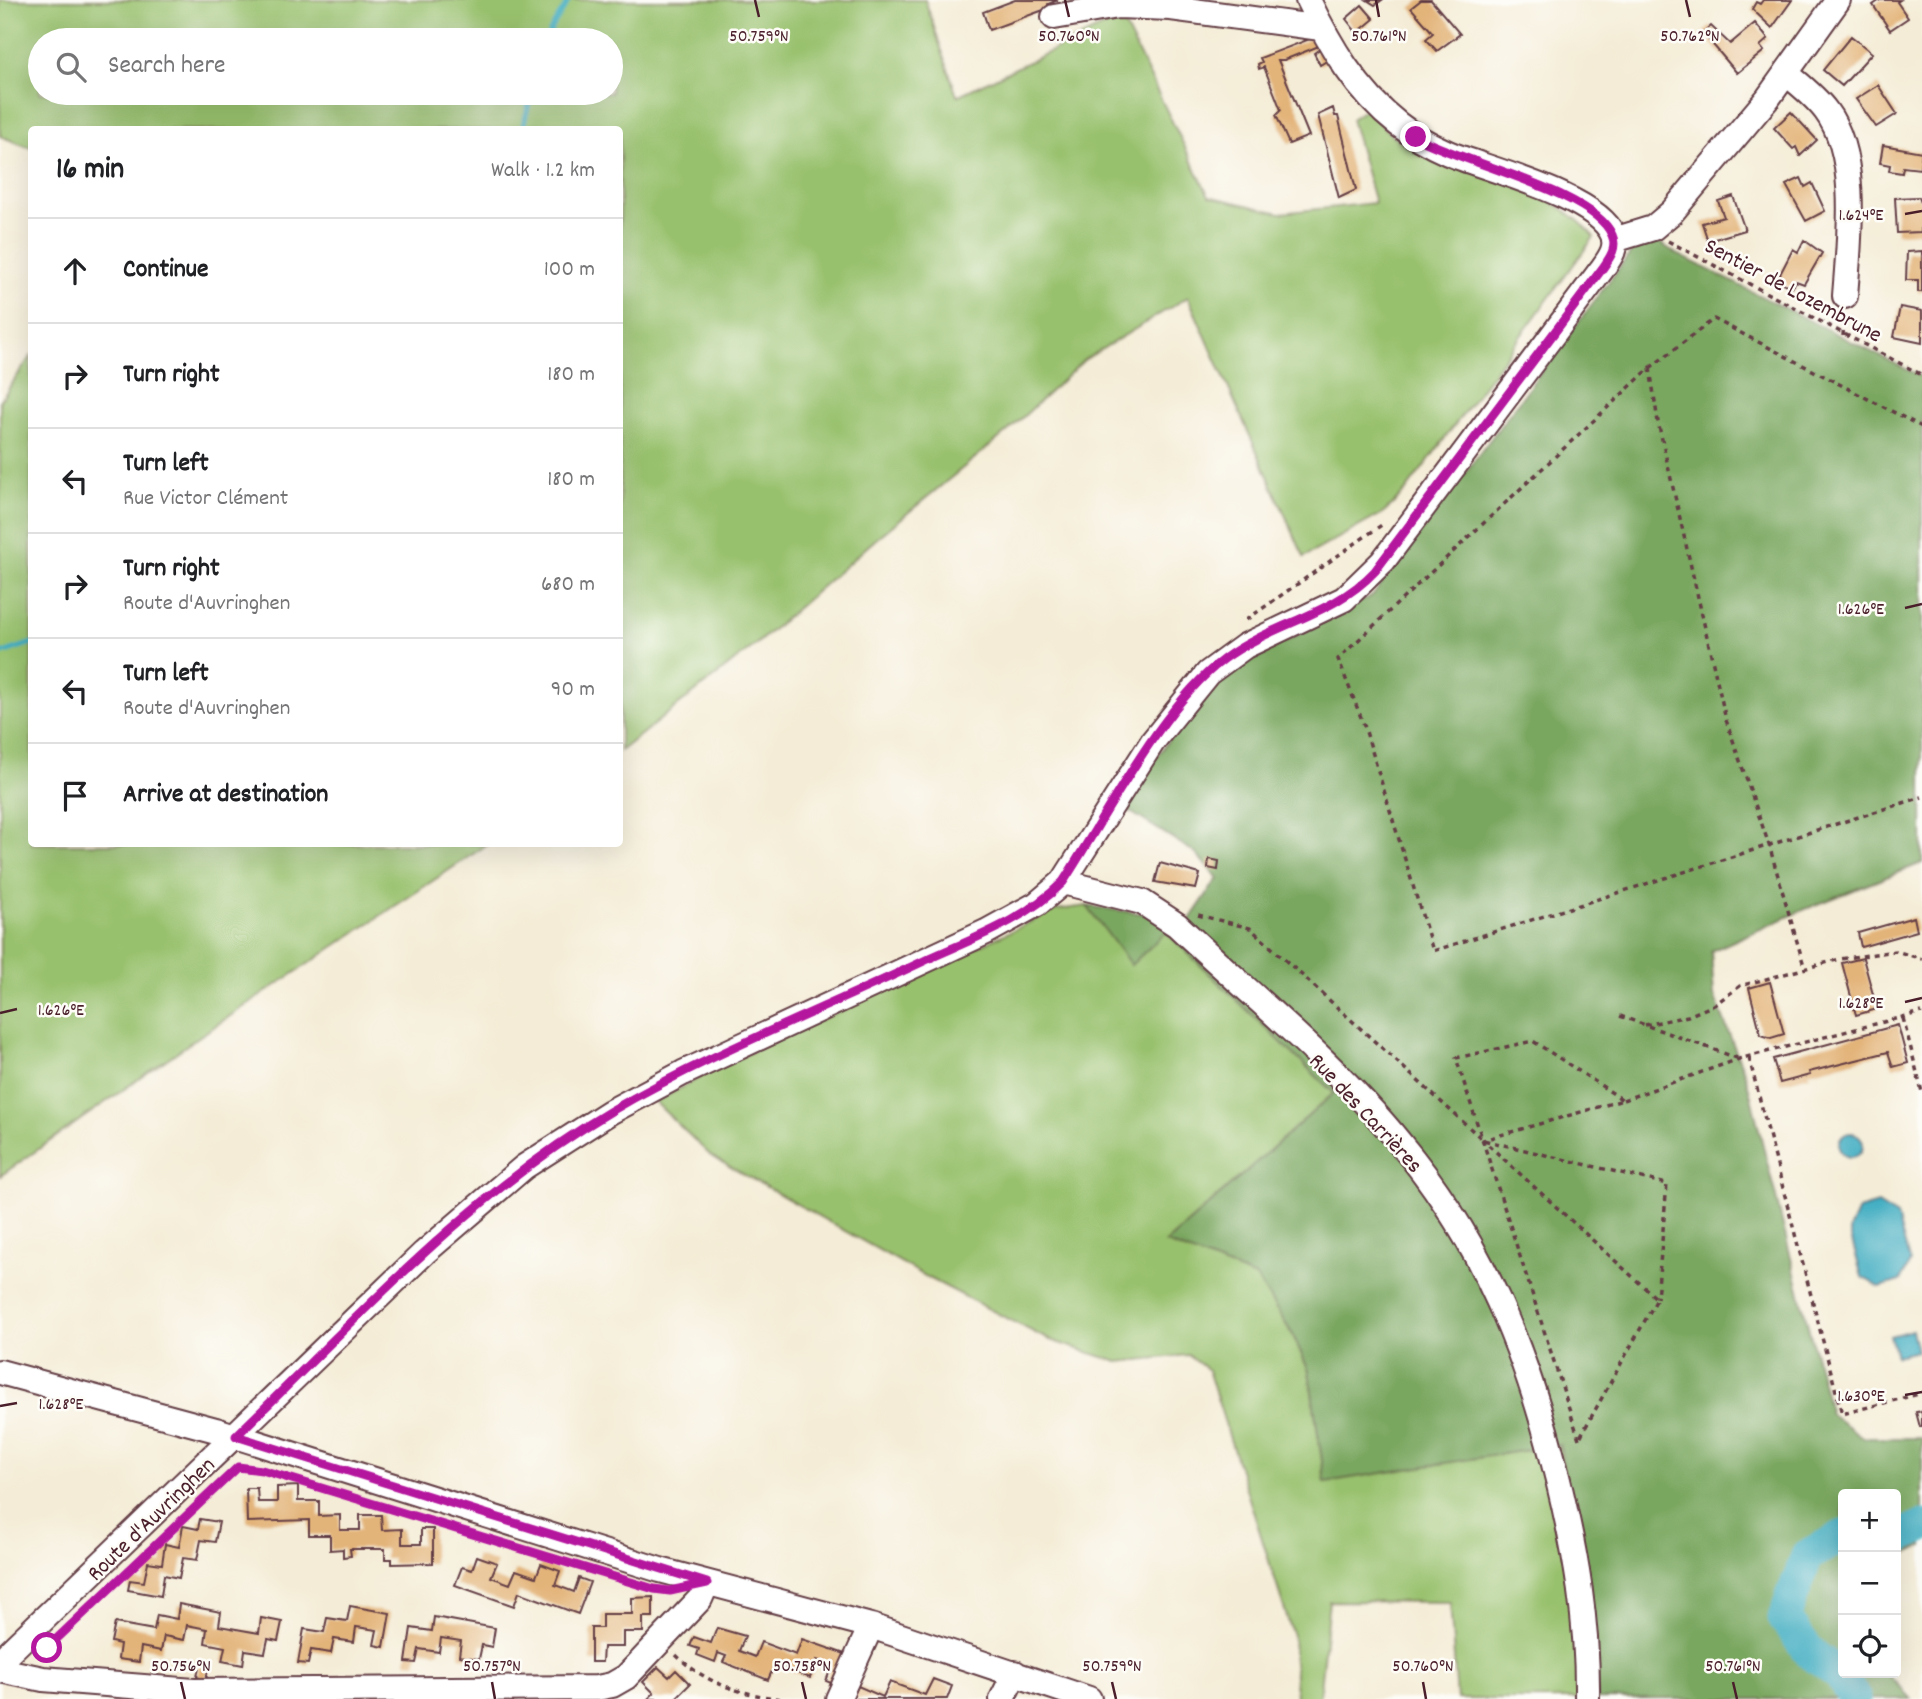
<!DOCTYPE html>
<html lang="en">
<head>
<meta charset="utf-8">
<style>
	body { margin:0; font-family:Dekko,sans-serif; background:#f6f6f6; color:#202124 }
	.controls { position:absolute; right:21px; bottom:21px; display:grid; overflow:hidden; border-radius:7px; box-shadow:0 7px 28px #0002 }
	.controls button { width:63px; height:63px; display:grid; place-items:center; padding:0; border:0; border-bottom:2px solid #e0e0e0; background:#fff; color:#202124; font:35px sans-serif }
	.stop { position:absolute; width:21px; height:21px; margin:-16px; border:5px solid #b5179e; border-radius:50%; background:#fff }
	.stop.end { background:#b5179e; border-color:#fff; box-shadow:0 2px 7px #0008 }
	.list { margin:0; padding:0; list-style:none }
	h2 { display:flex; justify-content:space-between; align-items:center; height:91px; margin:0; padding:0 28px; font-size:30px }
	h2 small { font-size:23px; font-weight:400; color:#757577 }
	.list li { display:grid; grid-template-columns:46px 1fr auto; gap:21px; align-items:center; box-sizing:border-box; height:105px; padding:0 28px; border-top:2px solid #e0e0e0 }
	.list b { display:block; font-size:26px; white-space:nowrap }
	.list p { margin:0; font-size:23px; white-space:nowrap; color:#757577 }
	.list em { font-size:23px; font-style:normal; color:#757577 }
	.icon { flex:none; width:38px; height:38px; fill:none; stroke:currentColor; stroke-width:2; stroke-linecap:round; stroke-linejoin:round }
	.map { position:relative; flex:none; width:1922px; height:1699px; overflow:hidden }
	.search { position:absolute; background:#fff; box-shadow:0 7px 28px #0002; left:28px; top:28px; width:595px; height:77px; display:flex; align-items:center; gap:18px; box-sizing:border-box; padding:0 24px; border-radius:38px; color:#757577; font-size:26px }
	.panel { position:absolute; background:#fff; box-shadow:0 7px 28px #0002; left:28px; top:126px; width:595px; height:721px; border-radius:7px }
	.map>svg:first-child { display:block }
	.green { fill:#98c16d; stroke:#71704c; stroke-width:2; fill-rule:evenodd }
	.forest { fill:#7aa760; stroke:#626346; stroke-width:2 }
	.water { fill:#43aec2; stroke:#466676; stroke-width:2 }
	.lines { fill:none; stroke-linecap:round; stroke-linejoin:round }
	.stream { stroke:#43aec2; stroke-width:5 }
	.river { stroke:#43aec2; stroke-width:33 }
	.building { fill:#e3b479 }
	.minor-casing { stroke:#643e45; stroke-width:28 }
	.path { stroke:#643e45; stroke-width:3.5; stroke-dasharray:5 5; stroke-linecap:butt }
	.minor { stroke:#fff; stroke-width:24 }
	.route { stroke:#b5179e; stroke-width:9 }
	.ticks { fill:none; stroke:#4a1f2b; stroke-width:2.5 }
	.labels { text-anchor:middle; stroke-width:5; stroke-linejoin:round; paint-order:stroke }
	.street-label { font-size:23px; fill:#4a1f2b; stroke:#fdfcf7 }
	.ticks-label { font-size:18px; text-anchor:middle; fill:#4a1f2b; stroke:#fdfcf7; stroke-width:5; stroke-linejoin:round; paint-order:stroke }
</style>
</head>
<body>
<div class="map">
<svg width="1922" height="1699" viewBox="0 0 1922 1699">
	<rect width="100%" height="100%" fill="#fdfcf7"/>
	<filter id="ink" filterUnits="userSpaceOnUse"><feTurbulence type="fractalNoise" baseFrequency=".0143" numOctaves="2"/><feDisplacementMap in="SourceGraphic" scale="14" xChannelSelector="R" yChannelSelector="G"/><feConvolveMatrix kernelMatrix="1 2 1 2 8 2 1 2 1" color-interpolation-filters="sRGB"/></filter>
	<filter id="wash" filterUnits="userSpaceOnUse"><feTurbulence type="fractalNoise" baseFrequency=".00686" numOctaves="4" result="noise"/><feDisplacementMap in="SourceGraphic" scale="28" xChannelSelector="R" yChannelSelector="G"/><feGaussianBlur stdDeviation="1.57" result="paint"/><feColorMatrix in="noise" values="0 0 0 0 0 0 0 0 0 0 0 0 0 0 0 0 0 1.4 0 .05"/><feComposite in="paint" operator="in"/></filter>
	<g filter="url(#wash)">
		<rect width="100%" height="100%" fill="#f4ecd6"/>
		<path class="green" d="M 0,0 L 925,0 L 957,96 L 1121,18 L 1209,196 L 1280,213 L 1375,203 L 1351,119 L 1367,108 C 1376,119 1385,131 1397,139 C 1458,178 1546,178 1594,237 L 1405,492 L 1385,512 L 1304,557 L 1188,297 L 1084,360 L 1008,431 L 876,539 L 754,646 L 620,751 L 620,130 L 32,130 L 31,148 L 0,136 ZM 40,40 L 611,40 L 611,93 L 40,93 Z
			M 31,356 L 32,844 L 488,844 L 197,1038 L 0,1176 L 0,401 Z
			M 1087,906 L 1131,964 L 1166,932 L 1334,1093 L 1166,1243 L 1256,1277 L 1293,1335 L 1309,1371 L 1325,1481 L 1560,1445 L 1598,1699 L 1457,1699 L 1450,1602 L 1329,1601 L 1319,1699 L 1296,1699 L 1293,1636 L 1208,1370 L 1188,1355 L 1118,1362 L 1047,1339 L 929,1278 L 711,1156 L 655,1102 L 723,1065 L 1043,916 L 1056,910 Z"/>
		<path class="forest" d="M 1656,240 L 1677,254 L 1922,377 L 1922,863 L 1803,910 L 1711,951 L 1714,995 L 1746,1077 L 1830,1414 L 1864,1438 L 1922,1438 L 1922,1546 L 1896,1559 L 1896,1494 L 1843,1494 L 1843,1673 L 1886,1673 L 1912,1699 L 1598,1699 L 1560,1445 L 1325,1482 L 1309,1371 L 1293,1335 L 1256,1277 L 1166,1243 L 1334,1093 L 1166,932 L 1131,965 L 1087,906 L 1153,915 L 1186,925 L 1218,878 L 1194,852 L 1121,806 L 1188,713 L 1222,675 L 1373,595 L 1632,251 Z"/>
		<path class="water" d="M1839 1145a12 12 0 1 1 24 0a12 12 0 1 1-24 0Z
			M 1878,1204 L 1897,1216 L 1910,1263 L 1900,1281 L 1880,1287 L 1862,1277 L 1849,1230 L 1858,1210 Z
			M 1912,1330 L 1917,1351 L 1896,1356 L 1890,1336 Z"/>
		<g class="lines">
			<path class="stream" d="M 547,40 C 552,23 561,16 569,0
				M 522,130 L 532,93
				M 0,654 L 32,643"/>
			<path class="river" d="M 1843,1536 L 1807,1556 L 1784,1618 L 1809,1652 L 1840,1675 L 1855,1699
				M 1896,1539 L 1922,1526"/>
		</g>
		<g id="blocks">
			<path class="building" d="M 1015,0 L 1058,0 L 1048,4 L 1049,8 L 989,30 L 983,12 Z
				M 1367,0 L 1382,0 L 1375,5 Z
				M 1421,0 L 1431,0 L 1460,34 L 1437,51 L 1426,39 L 1433,33 L 1411,8 Z
				M 1763,0 L 1792,0 L 1772,28 L 1752,9 L 1756,2 L 1760,4 Z
				M 1880,0 L 1900,0 L 1897,2 L 1908,18 L 1890,30 L 1873,5 Z
				M 1362,5 L 1374,19 L 1357,33 L 1346,19 Z
				M 1755,23 L 1768,39 L 1760,46 L 1764,51 L 1737,73 L 1703,33 L 1711,26 L 1730,44 Z
				M 1851,36 L 1872,53 L 1842,86 L 1823,70 Z
				M 1315,37 L 1319,46 L 1284,60 L 1278,60 L 1309,136 L 1289,144 L 1276,115 L 1281,110 L 1264,67 L 1259,69 L 1258,64 L 1262,62 L 1260,58 Z
				M 1321,48 L 1328,60 L 1320,65 L 1314,53 Z
				M 1878,85 L 1897,114 L 1876,127 L 1856,99 Z
				M 1333,108 L 1335,116 L 1338,116 L 1356,190 L 1339,198 L 1318,115 Z
				M 1791,112 L 1817,140 L 1800,156 L 1796,147 L 1793,149 L 1774,128 Z
				M 1883,145 L 1922,152 L 1920,169 L 1903,167 L 1902,173 L 1889,171 L 1890,165 L 1880,163 Z
				M 1801,178 L 1805,187 L 1812,183 L 1825,211 L 1806,221 L 1786,185 Z
				M 1733,196 L 1745,230 L 1708,241 L 1702,223 L 1724,217 L 1718,201 Z
				M 1919,197 L 1922,206 L 1921,232 L 1897,233 L 1895,198 Z
				M 1804,240 L 1822,253 L 1804,284 L 1796,281 L 1792,288 L 1777,280 L 1793,249 L 1798,252 Z
				M 1922,251 L 1922,292 L 1918,292 L 1918,280 L 1906,280 L 1907,252 Z
				M 1900,307 L 1922,311 L 1922,343 L 1894,337 Z
				M 1209,859 L 1219,861 L 1218,870 L 1208,868 Z
				M 1160,863 L 1200,874 L 1196,889 L 1155,882 Z
				M 1914,917 L 1917,931 L 1861,947 L 1858,933 Z
				M 1863,958 L 1877,1009 L 1856,1015 L 1842,963 Z
				M 1770,982 L 1784,1034 L 1771,1038 L 1761,1035 L 1749,988 Z
				M 1898,1025 L 1908,1063 L 1893,1067 L 1888,1052 L 1809,1072 L 1810,1075 L 1780,1083 L 1773,1059 Z
				M 1922,1411 L 1922,1427 L 1920,1427 L 1916,1412 Z
				M 298,1486 L 298,1501 L 319,1501 L 319,1516 L 340,1515 L 340,1530 L 360,1530 L 360,1515 L 381,1515 L 382,1530 L 402,1529 L 402,1544 L 421,1544 L 421,1529 L 433,1529 L 433,1563 L 392,1564 L 392,1559 L 385,1559 L 385,1549 L 350,1549 L 351,1556 L 343,1557 L 343,1549 L 330,1550 L 330,1535 L 309,1535 L 309,1520 L 247,1522 L 246,1488 L 257,1488 L 258,1502 L 277,1502 L 277,1487 Z
				M 200,1519 L 219,1522 L 215,1542 L 201,1540 L 197,1560 L 183,1558 L 179,1578 L 164,1575 L 161,1596 L 128,1590 L 130,1580 L 144,1582 L 148,1562 L 162,1564 L 165,1544 L 179,1547 L 183,1526 L 198,1529 Z
				M 477,1556 L 497,1563 L 491,1577 L 510,1584 L 516,1570 L 536,1577 L 541,1564 L 560,1571 L 555,1585 L 574,1592 L 579,1578 L 590,1582 L 578,1614 L 519,1592 L 514,1606 L 455,1585 L 462,1567 L 472,1570 Z
				M 653,1597 L 653,1617 L 643,1617 L 643,1632 L 623,1632 L 623,1647 L 603,1647 L 602,1662 L 591,1662 L 591,1628 L 602,1628 L 602,1614 L 632,1614 L 632,1598 Z
				M 179,1604 L 221,1612 L 219,1626 L 259,1633 L 261,1618 L 282,1622 L 278,1641 L 268,1639 L 265,1653 L 245,1650 L 243,1665 L 222,1661 L 225,1647 L 205,1643 L 207,1629 L 187,1625 L 184,1640 L 164,1636 L 161,1651 L 141,1647 L 139,1662 L 118,1659 L 120,1644 L 111,1642 L 115,1623 L 154,1630 L 157,1615 L 177,1619 Z
				M 350,1606 L 390,1613 L 384,1647 L 374,1645 L 377,1630 L 356,1627 L 354,1642 L 334,1639 L 331,1653 L 311,1650 L 308,1664 L 298,1663 L 304,1629 L 324,1632 L 327,1618 L 347,1621 Z
				M 434,1617 L 495,1628 L 492,1647 L 482,1645 L 479,1659 L 459,1656 L 461,1641 L 441,1638 L 439,1652 L 419,1649 L 416,1663 L 406,1662 L 411,1628 L 432,1631 Z
				M 717,1628 L 745,1636 L 739,1651 L 755,1657 L 761,1642 L 796,1655 L 802,1639 L 848,1655 L 836,1685 L 826,1681 L 832,1666 L 817,1660 L 810,1678 L 775,1664 L 768,1680 L 723,1662 L 726,1656 L 718,1653 L 715,1662 L 697,1655 L 699,1649 L 690,1646 L 694,1637 L 711,1643 Z
				M 200,1663 L 209,1665 L 206,1680 L 197,1677 Z
				M 658,1667 L 669,1677 L 676,1670 L 690,1684 L 675,1699 L 648,1699 L 654,1693 L 643,1682 Z
				M 933,1679 L 952,1686 L 947,1699 L 852,1699 L 858,1686 L 883,1697 L 890,1682 L 925,1695 Z"/>
		</g>
	</g>
	<g filter="url(#ink)">
		<use href="#blocks" fill-opacity="0" stroke="#643e45" stroke-width="2"/>
		<g class="lines">
			<g class="minor-casing">
				<path id="minor" d="M 1054,17 L 1118,6 L 1171,8 L 1321,28
					M 1786,73 C 1800,85 1815,96 1826,111 C 1860,156 1849,242 1845,296
					M 1614,240 L 1653,228 L 1672,212 L 1768,98 L 1838,0
					M 1063,882 L 1142,902 L 1177,925 C 1252,996 1335,1063 1400,1143 C 1483,1242 1528,1355 1558,1480 C 1576,1554 1588,1622 1587,1699
					M 0,1372 L 216,1430 L 660,1570 L 871,1626 L 1089,1699
					M 0,1661 L 424,1253 L 524,1167 L 610,1112 L 683,1073 L 986,932 L 1037,904 L 1063,882 L 1153,741 L 1208,673 L 1245,646 L 1344,599 L 1383,561 L 1602,269 C 1609,259 1618,248 1613,235 C 1597,196 1486,169 1448,153 C 1430,145 1413,136 1398,124 C 1357,92 1330,46 1308,0
					M 0,1670 L 43,1679 L 194,1691 L 597,1688 L 612,1685 L 626,1677 L 700,1599 L 707,1583
					M 838,1699 L 871,1626
					M 1002,1699 L 1015,1673"/>
			</g>
			<path class="path" d="M 1668,241 L 1922,375
				M 1843,336 L 1844,317
				M 1650,368 L 1658,422 L 1726,720 L 1769,845 L 1805,969
				M 1922,427 L 1714,319 L 1650,368 L 1338,659 L 1364,725 L 1433,951 L 1922,797
				M 1246,620 L 1383,524
				M 1198,915 L 1250,928 L 1483,1140 L 1667,1184 L 1657,1298
				M 1620,1016 L 1737,1058
				M 1903,1018 L 1922,1092
				M 1645,1025 L 1688,1016 L 1714,1005 L 1740,986 L 1840,959 L 1896,951 L 1922,959
				M 1749,1058 L 1842,1414 L 1922,1393
				M 1623,1100 L 1739,1059 L 1922,1012
				M 1579,1439 L 1456,1058 L 1533,1041 L 1623,1100 L 1483,1140 L 1657,1299 L 1579,1439
				M 676,1655 C 706,1684 741,1694 782,1699
				M 44,1659 L 47,1648 L 238,1467 L 263,1470 L 333,1491"/>
			<use href="#minor" class="minor"/>
		</g>
	</g>
	<g class="lines" filter="url(#ink)">
		<path class="route" d="M 47,1648 L 238,1467 L 262,1470 L 654,1589 L 670,1591 L 707,1583 L 236,1436 C 355,1321 467,1196 611,1111 C 711,1053 821,1010 926,960 C 972,939 1026,920 1063,882 C 1106,816 1162,705 1224,659 C 1272,623 1333,616 1375,571 L 1602,269 C 1609,259 1618,248 1612,235 C 1595,192 1459,162 1416,137"/>
	</g>
	<path class="ticks" d="M 755,0 L 759,17M 1065,0 L 1069,17M 1376,0 L 1379,17M 1686,0 L 1690,17M 1905,214 L 1922,211M 1905,608 L 1922,604M 1905,1002 L 1922,998M 0,1013 L 17,1009M 1905,1395 L 1922,1392M 0,1406 L 17,1403M 181,1682 L 185,1699M 492,1682 L 495,1699M 802,1682 L 806,1699M 1112,1682 L 1116,1699M 1423,1682 L 1426,1699M 1733,1682 L 1737,1699"/>
	<g class="labels">
		<g class="street-label">
			<text transform="translate(1794 289) rotate(28)" y="8">Sentier de Lozembrune</text>
			<text transform="translate(1367 1112) rotate(47)" y="8">Rue des Carrières</text>
			<text transform="translate(150 1518) rotate(-44)" y="8">Route d'Auvringhen</text>
		</g>
	</g>
	<g class="ticks-label">
		<text x="759" y="41">50.759°N</text>
		<text x="1069" y="41">50.760°N</text>
		<text x="1379" y="41">50.761°N</text>
		<text x="1690" y="41">50.762°N</text>
		<text x="1861" y="220">1.624°E</text>
		<text x="1861" y="614">1.626°E</text>
		<text x="1861" y="1008">1.628°E</text>
		<text x="61" y="1015">1.626°E</text>
		<text x="1861" y="1401">1.630°E</text>
		<text x="61" y="1409">1.628°E</text>
		<text x="181" y="1671">50.756°N</text>
		<text x="492" y="1671">50.757°N</text>
		<text x="802" y="1671">50.758°N</text>
		<text x="1112" y="1671">50.759°N</text>
		<text x="1423" y="1671">50.760°N</text>
		<text x="1733" y="1671">50.761°N</text>
	</g>
</svg>
<div class="controls">
<button>+</button>
<button>−</button>
<button><svg class="icon" aria-label="locate" viewBox="0 0 24 24"><circle cx="12" cy="12" r="6"/><path d="M12 2v4M12 18v4M2 12h4M18 12h4"/></svg></button>
</div>
<div class="stop" style="left:47px;top:1648px"></div>
<div class="stop end" style="left:1416px;top:137px"></div>
<div class="search"><svg class="icon" aria-label="search" viewBox="0 0 24 24"><circle cx="10" cy="10" r="6"/><path d="M15 15l6 6"/></svg>Search here</div>
<section class="panel">
<h2>16 min<small>Walk · 1.2 km</small></h2>
<ul class="list">
<li><svg class="icon" aria-label="ahead" viewBox="0 0 24 24"><path d="M12 20V5M6 11l6-6 6 6"/></svg><div><b>Continue</b></div><em>100 m</em></li>
<li><svg class="icon" aria-label="right" viewBox="0 0 24 24"><path d="M7 20v-9h11M14 6l5 5-5 5"/></svg><div><b>Turn right</b></div><em>180 m</em></li>
<li><svg class="icon" aria-label="left" viewBox="0 0 24 24"><path d="M17 20v-9H6M10 6l-5 5 5 5"/></svg><div><b>Turn left</b><p>Rue Victor Clément</p></div><em>180 m</em></li>
<li><svg class="icon" aria-label="right" viewBox="0 0 24 24"><path d="M7 20v-9h11M14 6l5 5-5 5"/></svg><div><b>Turn right</b><p>Route d'Auvringhen</p></div><em>680 m</em></li>
<li><svg class="icon" aria-label="left" viewBox="0 0 24 24"><path d="M17 20v-9H6M10 6l-5 5 5 5"/></svg><div><b>Turn left</b><p>Route d'Auvringhen</p></div><em>90 m</em></li>
<li><svg class="icon" aria-label="arrive" viewBox="0 0 24 24"><path d="M6 21V4h12l-3 4 3 4H6"/></svg><div><b>Arrive at destination</b></div></li>
</ul>
</section>
</div>
</body>
</html>
